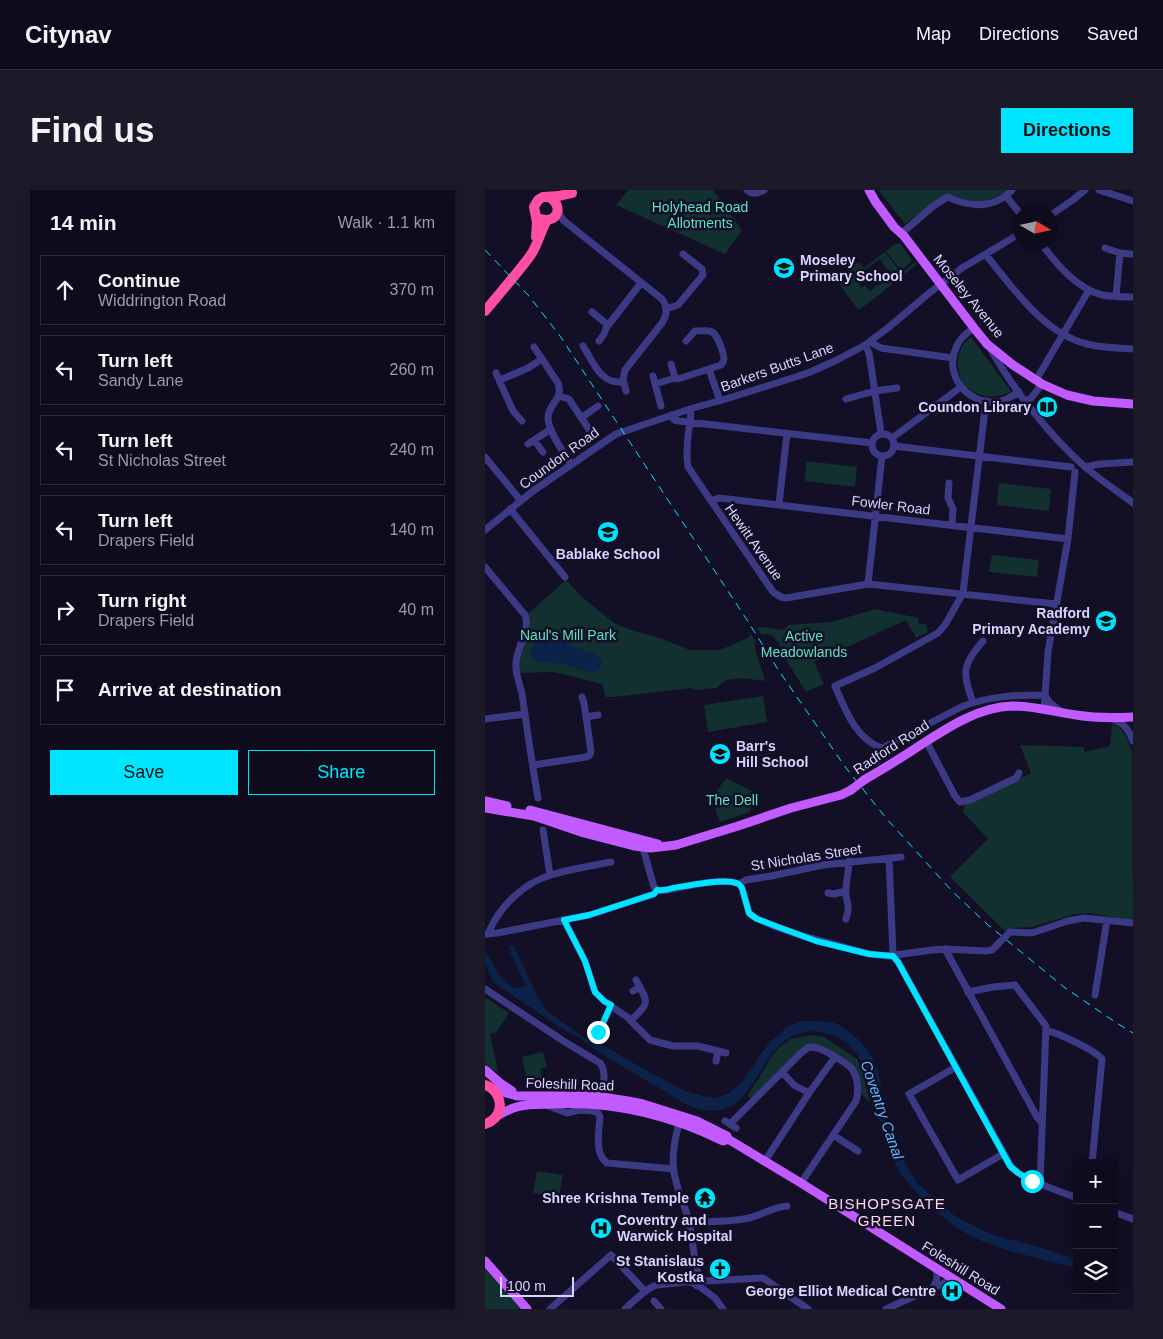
<!DOCTYPE html>
<html lang="en">
<head>
<meta charset="utf-8">
<style>
	body { margin:0; font-family:Arial,sans-serif; background:#1c1929; color:#f1f3f6 }
	.controls { position:absolute; right:15px; bottom:15px; display:grid; overflow:hidden; border-radius:0px; box-shadow:0 2px 12px #0003 }
	.controls button { width:45px; height:45px; display:grid; place-items:center; padding:0; border:0; border-bottom:1px solid #2e2b3b; background:#0e0b1c; color:#f1f3f6; font:25px sans-serif }
	.compass { position:absolute; left:528px; top:15px; width:45px; height:45px; border-radius:50%; background:#0e0b1c; box-shadow:0 2px 12px #0003; rotate:99deg }
	.scale { position:absolute; left:15px; bottom:12px; width:74px; box-sizing:border-box; padding-left:5px; border:2px solid #d9d4ff; border-top:0; font-size:14px; line-height:18px; white-space:nowrap; color:#d9d4ff; -webkit-text-stroke:4px #130f26; paint-order:stroke }
	.stop { position:absolute; width:15px; height:15px; margin:-11px; border:4px solid #00e5ff; border-radius:50%; background:#fff }
	.stop.end { background:#00e5ff; border-color:#fff; box-shadow:0 1px 5px #0008 }
	.list { margin:0; padding:0; list-style:none }
	h2 { display:flex; justify-content:space-between; align-items:center; height:65px; margin:0; padding:0 20px; font-size:21px }
	h2 small { font-size:16px; font-weight:400; color:#9b9ba3 }
	.list li { display:grid; grid-template-columns:32px 1fr auto; gap:15px; align-items:center; box-sizing:border-box; height:70px; margin:0 10px 10px; padding:0 10px; border:1px solid #2e2b3b; border-radius:0px }
	.list b { display:block; font-size:19px; white-space:nowrap }
	.list p { margin:0; font-size:16px; white-space:nowrap; color:#9b9ba3 }
	.list em { font-size:16px; font-style:normal; color:#9b9ba3 }
	.actions { display:flex; gap:10px; padding:15px 20px }
	.actions a { flex:1; padding:11px 0; border:1px solid #00e5ff; border-radius:0px; text-align:center; font-size:18px; color:#00e5ff }
	.actions .main { background:#00e5ff; color:#111 }
	.icon { flex:none; width:28px; height:28px; fill:none; stroke:currentColor; stroke-width:2; stroke-linecap:round; stroke-linejoin:round }
	.map { position:relative; flex:none; width:648px; height:1119px; overflow:hidden; border-radius:0px }
	header { display:flex; align-items:center; gap:30px; box-sizing:border-box; height:70px; padding:0 25px; background:#0e0b1c; border-bottom:1px solid #2e2b3b }
	header strong { font-size:24px }
	nav { display:flex; gap:28px; margin-inline-start:auto; font-size:18px }
	.intro { display:flex; align-items:center; justify-content:space-between; box-sizing:border-box; height:120px; padding:0 30px }
	h1 { margin:0; font-size:35px }
	.button { padding:12px 22px; border-radius:0px; background:#00e5ff; color:#111; font-size:18px; font-weight:700 }
	main { display:flex; gap:30px; padding:0 30px }
	aside { flex:1; background:#0e0b1c; border-radius:0px; box-shadow:0 2px 12px #0003 }
	.map>svg:first-child { display:block }
	.green { fill:#12302f; fill-rule:evenodd }
	.water { fill:#0c2248 }
	.lines { fill:none; stroke-linecap:round; stroke-linejoin:round }
	.minor { stroke:#3d3a85; stroke-width:7 }
	.major { stroke:#c25bff; stroke-width:9 }
	.highway { stroke:#ff4fa3; stroke-width:10 }
	.rail { stroke:#00e5ff; stroke-width:1; stroke-dasharray:8 6; stroke-linecap:butt }
	.minor-bridge { stroke:#3d3a85; stroke-width:7 }
	.major-bridge { stroke:#c25bff; stroke-width:9 }
	.route { stroke:#00e5ff; stroke-width:6 }
	.labels { text-anchor:middle; stroke-width:5; stroke-linejoin:round; paint-order:stroke }
	.park-label { font-size:14px; fill:#5fe0c0; stroke:#130f26 }
	.poi-label { font-size:14px; font-weight:bold; fill:#d9d4ff; stroke:#130f26; text-anchor:end }
	.street-label { font-size:14px; fill:#d9d4ff; stroke:#130f26 }
	.water-label { font-size:15px; font-style:italic; fill:#62b6ff; stroke:#130f26 }
	.neighbourhood-label { font-size:15px; letter-spacing:1px; fill:#ffd6f0; stroke:#130f26 }
</style>
</head>
<body>
<header>
<strong>Citynav</strong>
<nav><a>Map</a><a>Directions</a><a>Saved</a></nav>
</header>
<div class="intro"><h1>Find us</h1><a class="button">Directions</a></div>
<main>
<aside>
<h2>14 min<small>Walk · 1.1 km</small></h2>
<ul class="list">
<li><svg class="icon" aria-label="ahead" viewBox="0 0 24 24"><path d="M12 20V5M6 11l6-6 6 6"/></svg><div><b>Continue</b><p>Widdrington Road</p></div><em>370 m</em></li>
<li><svg class="icon" aria-label="left" viewBox="0 0 24 24"><path d="M17 20v-9H6M10 6l-5 5 5 5"/></svg><div><b>Turn left</b><p>Sandy Lane</p></div><em>260 m</em></li>
<li><svg class="icon" aria-label="left" viewBox="0 0 24 24"><path d="M17 20v-9H6M10 6l-5 5 5 5"/></svg><div><b>Turn left</b><p>St Nicholas Street</p></div><em>240 m</em></li>
<li><svg class="icon" aria-label="left" viewBox="0 0 24 24"><path d="M17 20v-9H6M10 6l-5 5 5 5"/></svg><div><b>Turn left</b><p>Drapers Field</p></div><em>140 m</em></li>
<li><svg class="icon" aria-label="right" viewBox="0 0 24 24"><path d="M7 20v-9h11M14 6l5 5-5 5"/></svg><div><b>Turn right</b><p>Drapers Field</p></div><em>40 m</em></li>
<li><svg class="icon" aria-label="arrive" viewBox="0 0 24 24"><path d="M6 21V4h12l-3 4 3 4H6"/></svg><div><b>Arrive at destination</b></div></li>
</ul>
<div class="actions"><a class="main">Save</a><a>Share</a></div>
</aside>
<div class="map">
<svg width="648" height="1119" viewBox="0 0 648 1119">
	<rect width="100%" height="100%" fill="#130f26"/>
	<path class="green" d="M 143,0 L 228,0 L 257,40 L 240,64 L 131,15 Z
		M 393,0 L 522,0 C 509,10 492,15 476,8 C 470,6 466,3 460,4 L 420,34 Z
		M 411,53 L 416,54 L 427,71 L 416,81 L 401,61 Z
		M 400,62 L 416,83 L 431,72 L 432,74 L 385,112 L 373,120 L 351,89 L 374,72 L 379,78 ZM 395,69 L 402,80 L 404,79 L 407,84 L 393,96 L 392,95 L 385,101 L 380,95 L 376,98 L 374,94 L 377,91 L 373,85 Z
		M 486,147 L 526,201 C 512,211 489,207 479,194 C 469,180 471,156 486,147 Z
		M 321,271 L 372,277 L 370,297 L 320,291 Z
		M 514,293 L 566,299 L 564,321 L 512,315 Z
		M 507,365 L 554,370 L 552,387 L 504,382 Z
		M 81,390 L 96,406 L 129,433 L 149,441 L 172,447 L 205,460 L 235,460 L 263,448 L 266,444 L 270,451 L 270,458 L 280,491 L 257,488 L 241,490 L 231,498 L 211,500 L 206,498 L 129,507 L 121,507 L 117,494 L 78,484 L 67,482 L 34,483 L 33,471 L 42,425 Z
		M 390,419 L 434,428 L 433,433 L 443,435 L 441,437 L 443,442 L 431,448 L 421,430 L 329,472 L 339,494 L 321,502 L 300,468 L 299,461 L 288,446 L 282,444 L 277,445 L 272,438 L 277,437 L 299,440 L 303,435 L 347,432 Z
		M 278,506 L 282,532 L 223,542 L 219,515 Z
		M 627,534 C 640,538 642,549 647,561 L 648,729 L 644,730 L 604,723 L 590,724 L 547,737 L 523,738 L 520,741 L 465,687 L 503,649 L 478,622 L 480,614 L 546,583 L 535,555 L 599,557 L 599,562 L 625,556 Z
		M 241,588 L 270,602 L 265,622 L 235,632 L 231,621 L 231,602 Z
		M 0,807 L 24,823 L 11,843 L 5,844 L 13,882 L 5,879 L 0,873 Z
		M 327,845 L 339,847 L 372,869 L 377,880 L 385,913 L 377,904 L 368,879 L 324,856 L 267,909 L 262,906 L 274,888 L 286,867 L 294,858 L 305,849 Z
		M 58,862 L 62,877 L 55,879 L 59,897 L 52,897 L 42,889 L 37,867 Z
		M 52,981 L 78,985 L 74,1007 L 48,1003 Z
		M 0,1074 L 39,1119 L 0,1119 Z"/>
	<path class="water" d="M 60,444 C 73,444 79,452 91,457 C 99,460 107,462 114,466 L 117,472 C 117,479 112,482 105,482 C 96,480 87,476 77,474 C 67,472 54,475 46,468 L 45,460 L 49,456 L 52,449 Z
		M 24,755 L 29,756 L 53,808 L 63,822 L 100,848 L 109,850 L 159,879 L 200,901 L 218,906 L 230,908 L 244,903 L 255,894 L 284,853 L 303,836 L 317,831 L 333,831 L 350,833 L 356,836 L 374,850 L 383,861 L 388,869 L 394,884 L 397,904 L 396,914 L 404,937 L 413,961 L 432,993 L 471,1027 L 499,1041 L 508,1045 L 547,1055 L 592,1069 L 592,1078 C 554,1068 511,1061 477,1041 C 462,1032 449,1019 436,1007 C 429,1000 422,992 416,984 C 410,976 408,966 404,957 C 398,941 392,926 388,910 C 380,885 379,860 352,847 C 341,842 328,840 316,843 C 271,854 273,929 218,920 C 205,918 192,909 181,902 C 157,888 133,874 109,859 C 102,854 96,848 88,844 L 82,842 L 8,792 L 0,773 L 0,761 L 16,787 L 28,798 L 41,796 L 25,762 Z"/>
	<g class="lines">
		<path class="minor" d="M 262,0 C 268,5 273,4 279,0
			M 614,0 L 648,11
			M 521,6 L 536,25
			M 73,21 L 78,30 L 177,109 C 183,117 182,125 177,133 L 140,180 L 138,189 L 141,201
			M 566,25 L 589,9 L 600,0
			M 417,43 L 447,17 L 462,7 C 467,8 471,11 476,12 C 495,18 514,14 527,0
			M 555,52 C 571,73 590,98 617,105 C 627,107 638,107 648,107
			M 620,58 L 635,63 L 646,64
			M 501,65 C 528,98 558,143 602,154 C 617,158 633,158 648,159
			M 631,106 L 635,63
			M 181,119 L 193,115 L 218,85 L 217,79 L 198,64
			M 107,122 L 123,135
			M 489,138 C 481,143 474,149 471,158 C 459,184 481,213 509,212 C 518,212 526,207 534,202
			M 114,151 L 119,144 L 121,138 L 156,93
			M 385,152 L 396,158 L 468,168
			M 380,155 L 384,163 L 396,243
			M 98,156 C 109,173 115,194 138,192
			M 49,157 L 73,193 C 79,210 63,213 63,228 C 63,241 79,263 86,274
			M 505,158 C 527,198 565,246 599,276 C 614,289 632,301 648,313
			M 186,174 L 190,188
			M 224,179 L 235,211
			M 11,183 L 28,221 L 37,231
			M 168,186 L 176,216
			M 15,190 L 43,178 L 57,169
			M 551,190 L 604,100
			M 170,194 L 190,188 L 193,189 L 236,175 C 238,172 239,172 239,168 C 238,162 233,145 227,142 C 222,140 216,141 210,141 L 201,151
			M 74,206 L 84,209 L 107,244
			M 361,209 L 390,201 L 412,198
			M 501,211 L 478,403 L 460,435 L 453,443 L 390,478 L 350,496 C 360,519 371,550 397,558 L 476,517 C 503,506 531,505 560,505 L 565,513 L 577,522
			M 541,211 L 546,208 L 557,194
			M 205,219 C 207,226 205,232 204,239 C 202,252 201,265 203,277 L 288,402 L 296,407 L 301,408 L 383,394 L 571,414
			M 186,225 L 189,230 L 194,231 L 387,253
			M 96,228 L 113,216
			M387 255a11 11 0 1 1 22 0a11 11 0 1 1-22 0Z
			M 407,248 L 476,197
			M 49,250 L 58,262
			M 43,254 L 66,239
			M 409,256 L 586,277
			M 0,267 L 36,311
			M 600,277 L 615,274 L 648,272
			M 464,293 L 463,308 L 468,319 L 467,335
			M 226,311 L 234,308 L 583,349
			M 294,314 L 302,243
			M 25,319 L 80,387
			M 0,340 L 48,301 L 131,244 L 205,219 L 244,208 L 323,183 L 352,170 L 380,155 L 404,137 L 443,104 L 477,78 L 536,43
			M 0,377 L 40,425 C 46,441 31,457 31,474 C 30,484 35,494 37,504 C 42,539 47,574 53,608
			M 383,394 L 397,266
			M 488,513 C 478,483 476,476 498,451
			M 559,520 L 563,462 L 583,349 L 590,282
			M 101,527 L 113,525
			M 0,529 L 40,524
			M 627,529 C 639,533 644,540 648,551
			M 441,551 L 470,606 L 475,612 L 485,610 L 531,588 L 534,583
			M 48,575 L 101,567 L 105,565 L 106,561 L 99,513 L 97,507
			M 58,640 L 65,685
			M 158,658 L 169,697 L 172,700
			M 404,668 L 408,765 L 413,772 L 527,978 L 542,989 L 592,1008
			M 254,694 L 257,698 L 264,723 L 267,726 L 291,737 L 318,746 L 384,764 L 403,766 L 447,760 L 460,759 L 501,761 L 507,760 L 513,754
			M 343,703 L 349,704 L 361,701
			M 361,729 C 362,725 364,720 363,717 C 363,711 360,708 361,700 C 361,690 364,681 364,671
			M 79,730 L 100,771 L 110,802 L 119,811 L 142,827 L 165,850 L 188,856 L 213,856 L 241,863
			M 525,742 L 547,743 L 583,731 L 599,728 L 648,733
			M 0,744 L 12,743 L 105,725 L 169,704 L 172,700 C 179,702 185,699 192,698 C 208,695 239,687 254,694 L 261,690 L 286,686 L 338,675 L 416,667
			M 3,744 C 14,717 38,693 66,685 C 85,679 106,676 126,672
			M 460,759 L 552,927 L 557,933
			M 0,799 L 80,852 L 115,873 C 120,879 120,892 117,899 C 116,901 112,905 111,906
			M 148,801 L 155,797
			M 483,802 L 508,797 L 530,795 L 561,836 L 555,994
			M 610,805 L 622,730
			M 146,830 C 166,812 163,812 151,790
			M 106,841 L 111,842 L 115,840 L 126,815
			M 562,841 C 572,842 611,861 617,869 L 607,973
			M 113,842 L 119,847
			M 231,871 L 233,861
			M 471,877 L 424,904 L 473,990 L 518,964
			M 297,882 L 309,895 L 324,903
			M 61,915 L 82,923 L 94,920 L 108,921 L 113,923 L 115,927 C 114,941 109,964 122,973 L 189,979
			M 195,930 C 190,947 185,973 191,991 C 194,1005 201,1018 204,1032 C 208,1049 208,1068 214,1085
			M 240,931 L 251,938
			M 245,934 L 316,863 L 324,857 C 327,857 329,857 332,858 C 340,860 362,873 367,879 C 373,888 374,901 371,911 L 316,993
			M 348,945 L 373,961
			M 280,971 L 324,903 L 350,867
			M 629,1022 L 648,1029
			M 204,1032 C 224,1032 245,1032 264,1028 C 277,1025 288,1017 302,1016
			M 218,1091 L 278,1088 L 323,1119
			M 214,1096 L 230,1108 L 238,1119
			M 447,1099 C 452,1092 454,1086 450,1078
			M 169,1111 L 176,1119
			M 65,1119 L 126,1065 L 160,1101
			M 140,1119 C 149,1111 158,1101 169,1096 C 180,1092 195,1095 205,1090 C 207,1088 209,1087 211,1085 L 216,1086 L 218,1090 L 216,1094 L 212,1096 L 208,1093 L 199,1091
			M 401,1119 L 468,1089"/>
		<path class="major" d="M 384,0 L 390,11 L 409,37 L 419,46 L 489,138 L 502,154 L 528,175 L 557,194 L 582,205 L 608,211 L 648,214
			M 379,590 C 398,579 416,568 434,556 C 462,538 493,517 527,516 C 549,516 570,522 591,525 C 610,528 629,528 648,527
			M 0,611 L 22,616
			M 0,618 L 49,626 L 99,643 L 149,656 L 166,658 L 191,655 L 253,636 L 306,618 L 356,605 L 366,600
			M 45,620 L 173,654
			M 0,880 L 15,893 L 27,901
			M 8,899 L 32,906 L 111,906 L 143,911 L 158,914 L 212,931 L 242,946 L 243,949 L 316,993 L 516,1119
			M 12,926 C 34,913 42,915 67,914 C 126,911 185,925 238,951 L 243,949
			M 0,1071 L 42,1119"/>
		<path class="highway" d="M 56,29 C 73,34 79,15 64,7
			M 51,47 L 52,32 L 49,17 L 53,10 L 58,7 L 74,6 L 87,3
			M 0,121 C 15,103 31,85 45,66 C 53,55 55,42 62,30
			M 0,895 C 13,899 20,916 10,928 C 7,931 3,933 0,934"/>
		<path class="rail" d="M 0,60 L 44,106 L 75,146 L 262,430 L 294,481 L 361,578 L 401,628 L 467,701 L 502,734 L 579,797 L 630,832 L 648,843"/>
		<path class="minor-bridge" d="M 513,754 L 525,742"/>
		<path class="major-bridge" d="M 366,600 L 379,590"/>
	</g>
	<g class="lines">
		<path class="route" d="M 113,842 L 115,840 L 126,815 L 119,811 L 110,802 L 100,771 L 79,730 L 104,725 L 169,704 L 172,700 C 178,701 182,700 188,698 C 201,696 239,688 251,693 C 255,694 254,694 257,698 L 264,723 L 272,729 L 331,751 L 384,764 L 408,766 L 413,772 L 525,976 L 533,983 L 547,991"/>
	</g>
	<defs>
		<g id="school-disc" transform="scale(1.125)"><circle r="9.5" fill="#00e5ff" stroke="#130f26"/><path d="M0-5L7-2L0 1L-7-2ZM-4 1L0 2.5L4 1V4Q0 6-4 4Z" fill="#111"/></g>
		<g id="library-disc" transform="scale(1.125)"><circle r="9.5" fill="#00e5ff" stroke="#130f26"/><path d="M-6-4Q-3-5.5-.7-3.5V5Q-3 3-6 4ZM6-4Q3-5.5 .7-3.5V5Q3 3 6 4Z" fill="#111"/></g>
		<g id="temple-disc" transform="scale(1.125)"><circle r="9.5" fill="#00e5ff" stroke="#130f26"/><path d="M0-6L5-2H3V0L6.5 2.5H4V6H1.5V3h-3V6H-4V2.5H-6.5L-3 0V-2H-5Z" fill="#111"/></g>
		<g id="hospital-disc" transform="scale(1.125)"><circle r="9.5" fill="#00e5ff" stroke="#130f26"/><path d="M-5-5h3v3.5h4V-5h3V5h-3V1.5h-4V5h-3Z" fill="#111"/></g>
		<g id="church-disc" transform="scale(1.125)"><circle r="9.5" fill="#00e5ff" stroke="#130f26"/><path d="M-1.2-6h2.4v3.5h3.3v2.4h-3.3V6h-2.4V-.1h-3.3v-2.4h3.3Z" fill="#111"/></g>
	</defs>
	<g fill-rule="evenodd">
		<use href="#school-disc" x="299" y="78"/>
		<use href="#library-disc" x="562" y="217"/>
		<use href="#school-disc" x="123" y="342"/>
		<use href="#school-disc" x="621" y="431"/>
		<use href="#school-disc" x="235" y="564"/>
		<use href="#temple-disc" x="220" y="1008"/>
		<use href="#hospital-disc" x="116" y="1038"/>
		<use href="#church-disc" x="235" y="1079"/>
		<use href="#hospital-disc" x="467" y="1101"/>
	</g>
	<g class="labels">
		<g class="park-label">
			<text x="215" y="22">Holyhead Road<tspan x="215" dy="16">Allotments</tspan></text>
			<text x="83" y="450">Naul's Mill Park</text>
			<text x="319" y="451">Active<tspan x="319" dy="16">Meadowlands</tspan></text>
			<text x="247" y="615">The Dell</text>
		</g>
		<g class="poi-label">
			<text x="315" y="75" text-anchor="start">Moseley<tspan x="315" dy="16">Primary School</tspan></text>
			<text x="546" y="222">Coundon Library</text>
			<text x="123" y="369" text-anchor="middle">Bablake School</text>
			<text x="605" y="428">Radford<tspan x="605" dy="16">Primary Academy</tspan></text>
			<text x="251" y="561" text-anchor="start">Barr's<tspan x="251" dy="16">Hill School</tspan></text>
			<text x="204" y="1013">Shree Krishna Temple</text>
			<text x="132" y="1035" text-anchor="start">Coventry and<tspan x="132" dy="16">Warwick Hospital</tspan></text>
			<text x="219" y="1076">St Stanislaus<tspan x="219" dy="16">Kostka</tspan></text>
			<text x="451" y="1106">George Elliot Medical Centre</text>
		</g>
		<g class="street-label">
			<text transform="translate(484 106) rotate(51)" y="5">Moseley Avenue</text>
			<text transform="translate(292 177) rotate(-20)" y="5">Barkers Butts Lane</text>
			<text transform="translate(74 268) rotate(-36)" y="5">Coundon Road</text>
			<text transform="translate(406 315) rotate(7)" y="5">Fowler Road</text>
			<text transform="translate(269 352) rotate(55)" y="5">Hewitt Avenue</text>
			<text transform="translate(406 557) rotate(-33)" y="5">Radford Road</text>
			<text transform="translate(321 667) rotate(-9)" y="5">St Nicholas Street</text>
			<text transform="translate(85 894) rotate(2)" y="5">Foleshill Road</text>
			<text transform="translate(476 1078) rotate(32)" y="5">Foleshill Road</text>
		</g>
		<g class="water-label">
			<text transform="translate(397 920) rotate(71)" y="5">Coventry Canal</text>
		</g>
		<g class="neighbourhood-label">
			<text x="402" y="1019">BISHOPSGATE<tspan x="402" dy="17">GREEN</tspan></text>
		</g>
	</g>
</svg>
<div class="controls">
<button>+</button>
<button>−</button>
<button><svg class="icon" aria-label="layers" viewBox="0 0 24 24"><path d="M12 4l9 5-9 5-9-5zM3 14l9 5 9-5"/></svg></button>
</div>
<svg class="compass" viewBox="-18 -18 36 36"><path d="M0-13l5 13h-10z" fill="#e53935"/><path d="M0 13l5-13h-10z" fill="#9b9ba3"/></svg>
<div class="scale">100 m</div>
<div class="stop" style="left:547px;top:991px"></div>
<div class="stop end" style="left:113px;top:842px"></div>
</div>
</main>
</body>
</html>
